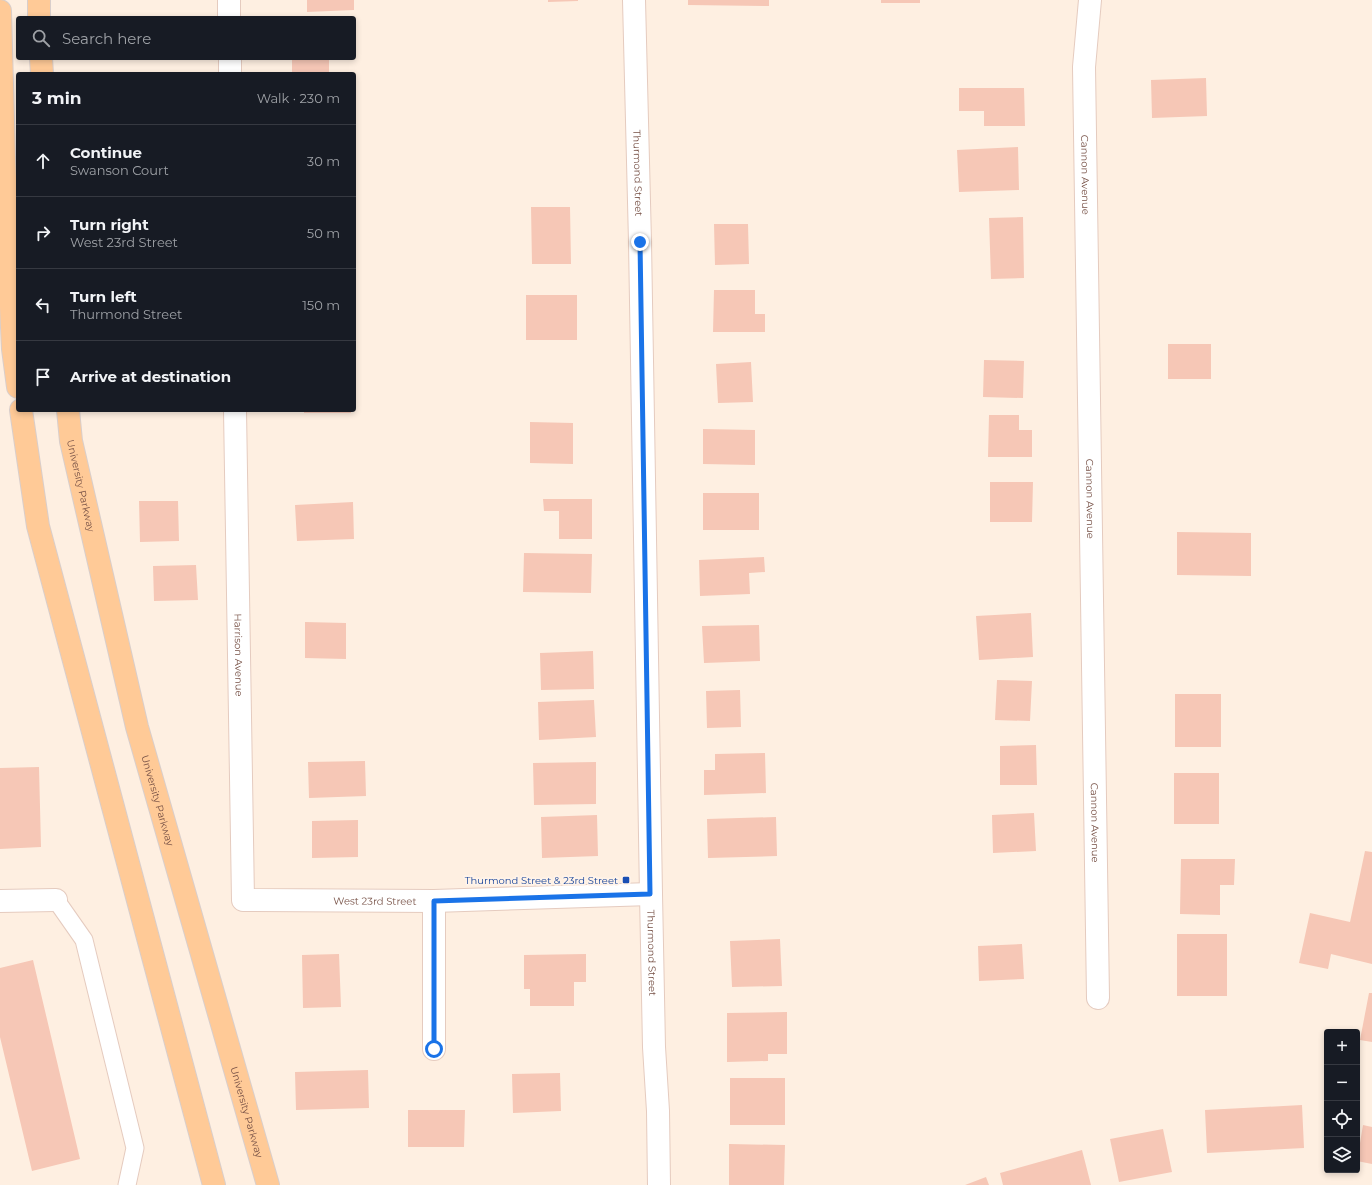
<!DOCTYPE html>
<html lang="en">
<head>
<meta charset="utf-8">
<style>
	body { margin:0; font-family:Montserrat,sans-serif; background:#242831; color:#f1f3f6 }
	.controls { position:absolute; right:12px; bottom:12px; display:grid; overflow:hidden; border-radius:4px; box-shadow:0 2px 6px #0003 }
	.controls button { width:36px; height:36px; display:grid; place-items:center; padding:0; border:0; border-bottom:1px solid #363941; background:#171b24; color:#f1f3f6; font:20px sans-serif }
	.stop { position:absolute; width:12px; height:12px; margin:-9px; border:3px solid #1a73e8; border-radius:50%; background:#fff }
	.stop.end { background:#1a73e8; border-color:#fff; box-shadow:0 1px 4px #0008 }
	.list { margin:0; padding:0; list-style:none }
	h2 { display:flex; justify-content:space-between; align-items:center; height:52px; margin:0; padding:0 16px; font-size:17px }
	h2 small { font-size:13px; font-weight:400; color:#9ea1a6 }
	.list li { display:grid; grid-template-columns:26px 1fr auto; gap:12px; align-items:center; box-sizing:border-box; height:72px; padding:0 16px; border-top:1px solid #363941 }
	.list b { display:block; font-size:15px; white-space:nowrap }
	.list p { margin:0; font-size:13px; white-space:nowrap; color:#9ea1a6 }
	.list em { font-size:13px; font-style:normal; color:#9ea1a6 }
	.icon { flex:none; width:22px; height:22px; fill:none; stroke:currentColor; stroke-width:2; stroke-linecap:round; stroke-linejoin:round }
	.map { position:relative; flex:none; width:1372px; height:1185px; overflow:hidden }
	.search { position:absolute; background:#171b24; box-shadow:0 2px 6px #0003; left:16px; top:16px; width:340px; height:44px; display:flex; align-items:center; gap:10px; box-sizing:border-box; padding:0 14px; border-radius:4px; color:#9ea1a6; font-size:15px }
	.panel { position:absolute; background:#171b24; box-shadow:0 2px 6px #0003; left:16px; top:72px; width:340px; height:340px; border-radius:4px }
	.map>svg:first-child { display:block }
	.building { fill:#f6c7b6 }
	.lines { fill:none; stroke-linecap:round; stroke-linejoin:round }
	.service-casing { stroke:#e5cbbf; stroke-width:19 }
	.minor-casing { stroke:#e5cbbf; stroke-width:24 }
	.tertiary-casing { stroke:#e5cbbf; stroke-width:24 }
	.primary-casing { stroke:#d9cecb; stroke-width:24 }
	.service { stroke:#fff; stroke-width:17 }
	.minor { stroke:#fff; stroke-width:22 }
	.tertiary { stroke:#fff; stroke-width:22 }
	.primary { stroke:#ffca97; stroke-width:22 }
	.route { stroke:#1a73e8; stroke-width:5 }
	.transit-dot { fill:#1a4fb4; stroke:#fff3e9; stroke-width:1.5 }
	.labels { text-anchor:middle; stroke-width:3.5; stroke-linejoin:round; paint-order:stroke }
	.street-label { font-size:10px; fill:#775146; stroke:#fff3e9 }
	.transit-label { font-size:10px; fill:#164399; stroke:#fff3e9; text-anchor:end }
</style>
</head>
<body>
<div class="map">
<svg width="1372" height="1185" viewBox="0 0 1372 1185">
	<rect width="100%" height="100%" fill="#feefe1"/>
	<path class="building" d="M 307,0 L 354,0 L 354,10 L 307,12 Z
		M 548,0 L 578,0 L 578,1 L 548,2 Z
		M 688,0 L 769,0 L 769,6 L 688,5 Z
		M 881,0 L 920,0 L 920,3 L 881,3 Z
		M 292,58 L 329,58 L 329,74 L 292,74 Z
		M 1206,78 L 1207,116 L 1152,118 L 1151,80 Z
		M 959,88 L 1024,88 L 1025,126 L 984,126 L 984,111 L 959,111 Z
		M 1018,147 L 1019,190 L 959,192 L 957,150 Z
		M 531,207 L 570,207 L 571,264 L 532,264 Z
		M 1023,217 L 1024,278 L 991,279 L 989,218 Z
		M 714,224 L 748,224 L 749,264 L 715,265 Z
		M 714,290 L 755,290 L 755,314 L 765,314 L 765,332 L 713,332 Z
		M 526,295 L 577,295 L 577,340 L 526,340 Z
		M 1168,344 L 1211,344 L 1211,379 L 1168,379 Z
		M 984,360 L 1024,361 L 1023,398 L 983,397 Z
		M 751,362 L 753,402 L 718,403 L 716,364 Z
		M 304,410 L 351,410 L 351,413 L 304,413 Z
		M 989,415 L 1019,415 L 1019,430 L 1032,430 L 1032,457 L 988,457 Z
		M 530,422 L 573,423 L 573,464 L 530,463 Z
		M 703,429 L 755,430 L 755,465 L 703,464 Z
		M 990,482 L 1033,482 L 1032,522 L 990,522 Z
		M 703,493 L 759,493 L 759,530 L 703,530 Z
		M 543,499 L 592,499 L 592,539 L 559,539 L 559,511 L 544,511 Z
		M 139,501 L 178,501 L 179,541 L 140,542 Z
		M 353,502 L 354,539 L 297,541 L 295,505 Z
		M 1177,532 L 1251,533 L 1251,576 L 1177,575 Z
		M 524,553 L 592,554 L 591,593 L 523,592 Z
		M 764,557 L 765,572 L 749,573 L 750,594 L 700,596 L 699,560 Z
		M 196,565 L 198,600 L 154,601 L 153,566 Z
		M 1031,613 L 1033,657 L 979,660 L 976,616 Z
		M 305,622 L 346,623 L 346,659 L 305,658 Z
		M 759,625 L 760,661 L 704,663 L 702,626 Z
		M 593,651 L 594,689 L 541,690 L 540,653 Z
		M 997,680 L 1032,681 L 1030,721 L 995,720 Z
		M 740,690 L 741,727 L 707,728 L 706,691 Z
		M 1175,694 L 1221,694 L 1221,747 L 1175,747 Z
		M 594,700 L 596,737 L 539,740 L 538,702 Z
		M 1036,745 L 1037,785 L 1000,785 L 1000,746 Z
		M 765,753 L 766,793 L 704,795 L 704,770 L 715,770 L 715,754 Z
		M 365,761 L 366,796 L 309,798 L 308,762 Z
		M 596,762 L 596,804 L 534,805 L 533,763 Z
		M 39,767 L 41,847 L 0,849 L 0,768 Z
		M 1174,773 L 1219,773 L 1219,824 L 1174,824 Z
		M 1034,813 L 1036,851 L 993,853 L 992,815 Z
		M 597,815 L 598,856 L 542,858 L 541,817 Z
		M 776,817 L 777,856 L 708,858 L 707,819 Z
		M 358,820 L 358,857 L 312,858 L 312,821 Z
		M 1365,851 L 1372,852 L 1372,964 L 1331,954 L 1328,969 L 1299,963 L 1310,913 L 1350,922 Z
		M 1181,859 L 1235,859 L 1234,885 L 1220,885 L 1220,915 L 1180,914 Z
		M 1177,934 L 1227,934 L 1227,996 L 1177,996 Z
		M 780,939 L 782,986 L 732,987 L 730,941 Z
		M 1022,944 L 1024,979 L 979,981 L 978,946 Z
		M 339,954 L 341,1007 L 303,1008 L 302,955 Z
		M 586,954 L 586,982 L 574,982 L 574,1006 L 530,1006 L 530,989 L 524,989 L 524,955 Z
		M 33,960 L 80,1159 L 32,1171 L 0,1037 L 0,968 Z
		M 1369,993 L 1372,993 L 1372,1042 L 1360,1040 Z
		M 787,1012 L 787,1054 L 768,1054 L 768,1061 L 727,1062 L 727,1013 Z
		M 368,1070 L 369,1108 L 296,1110 L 295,1072 Z
		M 560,1073 L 561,1111 L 513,1113 L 512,1074 Z
		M 730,1078 L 785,1078 L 785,1125 L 730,1125 Z
		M 1302,1105 L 1304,1148 L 1207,1153 L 1205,1110 Z
		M 408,1110 L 465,1110 L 464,1147 L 408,1147 Z
		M 1363,1125 L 1372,1127 L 1372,1164 L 1357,1161 Z
		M 1163,1129 L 1172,1172 L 1119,1182 L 1110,1139 Z
		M 729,1144 L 785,1145 L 784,1185 L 729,1185 Z
		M 1082,1150 L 1091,1185 L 1003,1185 L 1000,1173 Z
		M 986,1177 L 989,1185 L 965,1185 Z"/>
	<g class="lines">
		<g class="service-casing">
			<path id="service" d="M 56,900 L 84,940 L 135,1148 L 127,1185"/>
		</g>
		<g class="minor-casing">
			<g id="minor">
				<path d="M 229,0 L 229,18"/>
				<path id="s1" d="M 1090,0 L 1084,67 L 1098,998"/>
				<path d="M 230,58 L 230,74"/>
				<path id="s2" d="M 235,410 L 243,900 L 434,901 L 651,894"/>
				<path d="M 0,901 L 56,900"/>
				<path d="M 434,901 L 434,1049"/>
			</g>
		</g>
		<g class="tertiary-casing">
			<g id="tertiary">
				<path id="s3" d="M 634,0 L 640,242 L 651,894 L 654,1047 L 658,1111 L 659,1185"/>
			</g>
		</g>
		<g class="primary-casing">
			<g id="primary">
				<path d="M 39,0 L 39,18"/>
				<path d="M 0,11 L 4,157 L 13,349 L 18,387"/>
				<path d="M 41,58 L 42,74"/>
				<path d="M 21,410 L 38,526 L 214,1185"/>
				<path id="s4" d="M 68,410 L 71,441 L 137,727 L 268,1185"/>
			</g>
		</g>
		<use href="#service" class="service"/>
		<use href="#minor" class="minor"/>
		<use href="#tertiary" class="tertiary"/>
		<use href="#primary" class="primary"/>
	</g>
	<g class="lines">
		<path class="route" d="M 434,1049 L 434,901 L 650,894 L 640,242"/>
	</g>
	<rect class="transit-dot" x="622" y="876" width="8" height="8" rx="2"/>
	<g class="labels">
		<g class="street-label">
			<text dy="4" stroke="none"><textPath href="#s3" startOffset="173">Thurmond Street</textPath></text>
			<text dy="4" stroke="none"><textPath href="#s1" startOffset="175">Cannon Avenue</textPath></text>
			<text dy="4" stroke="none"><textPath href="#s4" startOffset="77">University Parkway</textPath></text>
			<text dy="4" stroke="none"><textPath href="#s1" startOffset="499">Cannon Avenue</textPath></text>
			<text dy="4" stroke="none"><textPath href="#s2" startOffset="245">Harrison Avenue</textPath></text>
			<text dy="4" stroke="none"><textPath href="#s4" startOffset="401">University Parkway</textPath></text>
			<text dy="4" stroke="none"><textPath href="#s1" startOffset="823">Cannon Avenue</textPath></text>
			<text dy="4" stroke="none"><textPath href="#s2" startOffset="622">West 23rd Street</textPath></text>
			<text dy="4" stroke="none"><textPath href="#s3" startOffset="953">Thurmond Street</textPath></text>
			<text dy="4" stroke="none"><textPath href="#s4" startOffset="725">University Parkway</textPath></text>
		</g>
		<g class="transit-label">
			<text x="618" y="884">Thurmond Street &amp; 23rd Street</text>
		</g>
	</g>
</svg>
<div class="controls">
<button>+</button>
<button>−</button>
<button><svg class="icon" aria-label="locate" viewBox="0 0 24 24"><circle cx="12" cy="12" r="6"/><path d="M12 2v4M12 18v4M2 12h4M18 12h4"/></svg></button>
<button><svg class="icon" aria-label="layers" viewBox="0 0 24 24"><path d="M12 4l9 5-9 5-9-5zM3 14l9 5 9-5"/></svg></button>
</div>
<div class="stop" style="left:434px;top:1049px"></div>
<div class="stop end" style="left:640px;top:242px"></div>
<div class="search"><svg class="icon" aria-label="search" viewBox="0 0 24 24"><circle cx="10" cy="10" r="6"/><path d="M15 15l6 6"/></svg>Search here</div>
<section class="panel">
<h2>3 min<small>Walk · 230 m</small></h2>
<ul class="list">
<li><svg class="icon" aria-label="ahead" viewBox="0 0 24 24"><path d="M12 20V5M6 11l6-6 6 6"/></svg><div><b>Continue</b><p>Swanson Court</p></div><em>30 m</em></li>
<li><svg class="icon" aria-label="right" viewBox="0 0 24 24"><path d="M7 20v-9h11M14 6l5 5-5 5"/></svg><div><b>Turn right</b><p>West 23rd Street</p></div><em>50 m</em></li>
<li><svg class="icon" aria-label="left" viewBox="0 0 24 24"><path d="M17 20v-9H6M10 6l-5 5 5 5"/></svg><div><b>Turn left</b><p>Thurmond Street</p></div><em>150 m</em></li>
<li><svg class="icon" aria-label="arrive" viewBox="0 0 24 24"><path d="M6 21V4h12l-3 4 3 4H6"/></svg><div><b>Arrive at destination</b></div></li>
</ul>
</section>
</div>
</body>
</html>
